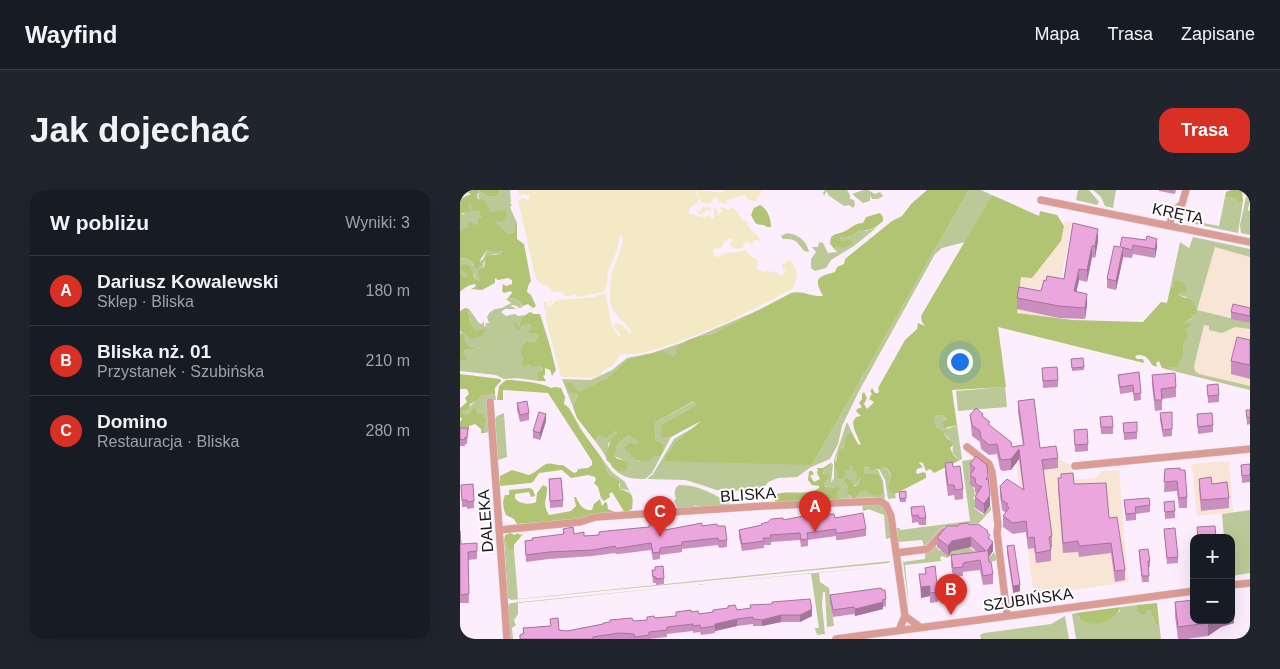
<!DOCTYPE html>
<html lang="pl">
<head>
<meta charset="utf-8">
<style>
	body { margin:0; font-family:Helvetica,sans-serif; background:#20242c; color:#f1f3f6 }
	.controls { position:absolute; right:15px; bottom:15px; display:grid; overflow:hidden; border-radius:10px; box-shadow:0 5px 20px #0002 }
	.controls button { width:45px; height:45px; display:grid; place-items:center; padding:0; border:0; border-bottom:1px solid #363941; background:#171b24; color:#f1f3f6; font:25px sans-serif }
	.you { position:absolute; left:499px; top:171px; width:18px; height:18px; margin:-12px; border:4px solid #fff; border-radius:50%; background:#1a73e8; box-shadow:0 0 0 8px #1a73e833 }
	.badge { display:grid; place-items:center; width:32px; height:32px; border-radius:50%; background:#d93025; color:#fff; font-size:16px; font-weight:700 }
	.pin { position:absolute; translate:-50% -41px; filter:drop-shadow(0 1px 2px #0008) }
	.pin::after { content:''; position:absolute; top:26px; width:18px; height:15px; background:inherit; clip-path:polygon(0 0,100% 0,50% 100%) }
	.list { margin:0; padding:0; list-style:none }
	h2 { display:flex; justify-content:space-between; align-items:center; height:65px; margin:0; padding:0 20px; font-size:21px }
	h2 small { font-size:16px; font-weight:400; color:#9ea1a6 }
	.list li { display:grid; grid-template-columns:32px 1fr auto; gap:15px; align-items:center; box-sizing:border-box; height:70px; padding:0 20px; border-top:1px solid #363941 }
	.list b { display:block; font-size:19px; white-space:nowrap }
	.list p { margin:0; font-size:16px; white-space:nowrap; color:#9ea1a6 }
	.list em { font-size:16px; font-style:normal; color:#9ea1a6 }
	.map { position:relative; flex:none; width:790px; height:449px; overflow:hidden; border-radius:15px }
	header { display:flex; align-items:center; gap:30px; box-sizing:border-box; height:70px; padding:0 25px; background:#171b24; border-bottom:1px solid #363941 }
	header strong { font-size:24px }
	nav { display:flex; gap:28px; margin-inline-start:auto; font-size:18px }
	.intro { display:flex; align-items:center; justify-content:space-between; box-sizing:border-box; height:120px; padding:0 30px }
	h1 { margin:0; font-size:35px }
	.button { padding:12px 22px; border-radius:15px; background:#d93025; color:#fff; font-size:18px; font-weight:700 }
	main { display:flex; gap:30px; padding:0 30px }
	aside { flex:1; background:#171b24; border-radius:15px; box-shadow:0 5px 20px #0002 }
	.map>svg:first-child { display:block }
	.industrial { fill:#f8e5d5 }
	.green { fill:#bbc897 }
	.forest { fill:#b1c473 }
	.sand { fill:#f3e9c4 }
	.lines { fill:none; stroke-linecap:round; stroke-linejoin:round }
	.minor-casing { stroke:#d8cbd9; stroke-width:8 }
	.minor { stroke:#da9c93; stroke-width:7 }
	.wall { fill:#ca8fbf }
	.shaded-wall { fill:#a4749b }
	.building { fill:#eba6de; stroke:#a4749b }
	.labels { text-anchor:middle; stroke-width:4; stroke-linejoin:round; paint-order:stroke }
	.street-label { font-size:16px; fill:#1b141c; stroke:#fff }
</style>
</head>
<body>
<header>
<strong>Wayfind</strong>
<nav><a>Mapa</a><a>Trasa</a><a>Zapisane</a></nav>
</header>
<div class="intro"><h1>Jak dojechać</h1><a class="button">Trasa</a></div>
<main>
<aside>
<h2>W pobliżu<small>Wyniki: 3</small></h2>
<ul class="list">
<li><span class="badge">A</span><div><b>Dariusz Kowalewski</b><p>Sklep · Bliska</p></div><em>180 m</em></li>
<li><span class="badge">B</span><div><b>Bliska nż. 01</b><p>Przystanek · Szubińska</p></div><em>210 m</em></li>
<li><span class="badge">C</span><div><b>Domino</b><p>Restauracja · Bliska</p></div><em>280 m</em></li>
</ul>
</aside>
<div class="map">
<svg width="790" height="449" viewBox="0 0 790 449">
	<rect width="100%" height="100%" fill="#fceefd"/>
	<path class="industrial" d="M 605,31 L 612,32 L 594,128 L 557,123 L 561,87 L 601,51 Z
		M 755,56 L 790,67 L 790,200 L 720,182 Z
		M 574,219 L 580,269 L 596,267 L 611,275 L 613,290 L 636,288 L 642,281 L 659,280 L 668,392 L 574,406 L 556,272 L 560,272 L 564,266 L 558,222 Z
		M 769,271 L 773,322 L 737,326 L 732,274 Z"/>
	<path class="green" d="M 39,0 L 50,0 L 51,12 L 50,13 L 52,15 L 50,17 L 57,33 L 55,35 L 54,42 L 49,44 L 36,34 L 36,23 C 28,21 15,11 19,1 L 29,7 L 37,6 L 40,2 Z
		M 365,0 L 387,0 L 390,5 L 390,9 L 394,10 L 395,15 L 393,18 L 389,15 L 384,16 L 368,5 L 368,3 L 366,2 L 364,6 L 363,3 Z
		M 403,0 L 408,0 L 415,4 L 420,2 L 423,6 L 418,9 L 412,9 L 410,6 L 410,11 L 403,13 L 392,4 Z
		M 509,0 L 521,0 L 532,5 L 505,52 L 482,58 L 475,64 L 399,201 L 382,236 L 378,254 L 370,269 L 351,277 L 337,287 L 318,288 L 308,292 L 304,298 L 263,302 L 226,290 L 187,289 L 193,284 L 214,249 L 236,236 L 217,251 L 352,275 Z
		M 618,0 L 629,0 L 639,12 L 637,15 L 616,10 Z
		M 633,0 L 656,0 L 653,18 L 645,16 L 641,7 Z
		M 765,7 L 777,9 L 780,13 L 783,11 L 778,43 L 731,33 L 732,31 L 759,36 Z
		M 786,7 L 790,8 L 788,20 L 790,21 L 790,45 L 781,43 L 780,35 Z
		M 8,13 L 11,13 L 21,25 L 18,33 L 0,42 L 0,24 L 4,24 Z
		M 416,38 L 394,56 L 371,70 L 366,78 L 355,81 L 351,78 L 351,69 L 356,62 L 352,57 L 358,57 L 359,52 L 363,53 L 368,63 L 377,62 L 375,57 L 382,51 L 380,48 L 392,46 L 399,40 L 407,41 Z
		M 327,43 C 338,44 347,51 349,62 L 344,61 C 336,51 337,49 323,49 L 321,46 Z
		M 733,47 L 790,59 L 790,67 L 755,57 L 737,120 L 790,133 L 790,139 L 775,137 L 762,143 L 749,140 L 749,136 L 744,135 L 734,176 L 735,181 L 739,184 L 790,196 L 790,200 L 709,180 L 709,177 L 715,177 L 723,167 L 724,132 L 731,129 L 735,125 L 726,107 L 718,105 L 722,102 L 714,96 L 710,99 L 720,52 L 729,58 Z
		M 27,60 L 30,62 L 42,60 L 40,64 L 34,64 L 24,72 L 20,91 L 15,89 L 14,84 L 7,83 L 7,88 L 5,87 L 0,82 L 0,68 L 8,69 L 13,75 L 23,69 Z
		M 48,108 L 56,109 L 63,117 L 59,118 L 57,116 L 52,115 L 51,116 L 56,119 L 45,119 L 41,122 L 46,126 L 55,124 L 58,126 L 66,125 L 61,128 L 59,137 L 54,134 L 62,140 L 61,137 L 70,134 L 74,143 L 79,146 L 74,152 L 67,151 L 63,154 L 70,174 L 82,177 L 79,191 L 57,188 L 44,189 L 36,185 L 0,181 L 0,171 L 2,171 L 3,163 L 6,159 L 14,159 L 14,157 L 10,156 L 7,154 L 0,140 L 7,144 L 18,141 C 10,135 8,129 9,119 L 19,133 L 22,134 L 24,131 L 24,136 L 25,137 L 26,133 L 29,133 L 27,127 L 30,122 L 35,119 L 42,118 L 51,113 L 46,109 Z
		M 306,117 L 253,144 L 243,145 L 216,163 L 213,167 L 168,169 L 147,188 L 119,201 L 105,194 L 110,201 L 118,204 L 113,217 L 102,189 L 131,190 L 152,180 L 167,168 L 192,163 L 227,151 Z
		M 545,197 L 547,217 L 498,221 L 496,201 Z
		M 35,204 L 36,210 L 27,211 L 29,242 L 24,243 C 24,233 23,227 11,222 L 6,225 L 2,221 L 9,217 L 21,206 Z
		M 235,211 L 236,215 L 201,235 L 201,247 L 211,247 L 192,283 L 185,289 C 151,290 152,272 135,251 L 139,245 L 155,241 L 157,244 L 148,254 L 149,260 L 146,267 L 166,271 L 154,266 L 156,262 L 156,256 L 163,249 L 169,246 L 181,252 L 176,254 L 171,252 L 164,256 L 175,267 L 176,270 L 180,271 L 203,254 L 196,250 L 194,238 L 196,232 Z
		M 44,223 L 47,267 L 38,270 L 35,229 L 37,226 Z
		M 479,225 L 485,226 L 487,239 L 497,235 L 502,269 L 500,270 L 493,264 C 492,261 493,258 493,255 C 490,247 478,240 474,232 L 475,227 Z
		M 387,232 L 398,255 L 378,263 L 375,271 L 385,280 L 392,275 L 396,282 L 397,287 L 400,286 L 398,296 L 385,293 L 388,297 L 389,306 L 392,308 L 382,309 L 377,307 L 375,298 L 364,296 L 364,294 L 368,290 L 362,281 L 363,278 L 373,274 L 371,293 L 374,288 L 374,270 Z
		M 141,267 L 152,282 L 165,292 L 171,304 L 168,300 L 159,299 L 160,294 L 150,286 Z
		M 514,269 L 516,275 L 509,284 L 513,289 L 513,298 L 515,300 L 514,303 L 516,304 L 513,308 L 518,312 L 514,318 L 523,325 L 531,316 L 531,320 L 519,333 L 481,338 L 466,355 L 464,356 L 462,350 L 438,352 L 437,338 L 440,338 L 440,340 L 510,331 L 502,271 Z
		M 405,277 L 418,280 L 423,291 L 425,309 L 414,307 L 396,308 L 400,303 L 406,300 L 408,301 L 409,286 L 405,284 L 404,281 Z
		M 424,277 C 433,282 431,294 431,303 L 435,304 L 436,308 L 428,309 L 425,290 L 419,279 Z
		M 219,295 C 236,294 253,304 267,311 L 270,315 L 242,318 L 234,315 L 236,318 L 218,318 L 214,311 L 216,309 C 214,303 214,299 219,295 Z
		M 417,313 C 430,319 431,336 430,348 L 426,349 L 424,325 L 408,319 L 407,320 L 403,321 L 402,314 Z
		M 790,320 L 790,383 L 771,386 L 771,348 L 764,348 L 762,324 Z
		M 481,346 L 475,356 L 480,361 L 482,359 L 489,364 L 492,361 L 508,357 L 528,369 L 534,362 L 537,370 L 527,373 C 514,365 502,358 487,368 L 483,366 L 480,367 L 481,371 L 445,375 L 449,417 L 443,372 L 465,369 L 465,363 L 469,363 Z
		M 44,351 L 47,352 L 52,360 L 54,360 L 58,409 L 431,371 L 428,373 L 51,410 L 48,408 Z
		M 416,377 L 359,383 L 360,392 L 369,398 L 374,436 L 367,437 L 365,402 L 363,402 L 362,415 L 365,444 L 356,445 L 358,443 L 356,443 L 355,438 L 359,438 L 351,383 L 58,413 L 58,424 L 54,430 L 56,435 L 52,438 L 53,449 L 50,449 L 48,415 L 51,413 Z
		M 677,415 L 676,419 L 690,420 L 695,434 L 699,432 L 701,449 L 616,449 L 612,424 L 616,423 L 619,428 L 659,422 L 661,417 Z
		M 605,426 L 609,449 L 521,449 L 520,445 L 524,443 L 591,434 Z"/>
	<path class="forest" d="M 8,0 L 39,0 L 40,2 L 37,6 L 29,7 L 19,1 L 17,5 L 18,9 L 24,10 L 31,21 L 36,22 L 40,20 L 46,21 L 46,26 L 42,32 L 36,30 L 36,33 C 41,36 43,40 49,44 L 54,42 L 55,34 L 57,33 L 57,49 L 64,54 L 71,91 L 68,96 L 67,102 L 71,105 L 76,116 L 73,118 L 68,114 L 63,116 L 56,109 L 48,108 L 52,103 L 51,101 L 44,103 L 42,101 L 43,94 L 46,96 L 52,94 L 52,90 L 48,88 L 38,90 L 35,88 L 35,93 L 22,100 L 11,99 L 15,97 L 16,94 C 10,94 4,98 0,102 L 0,82 L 5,87 L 7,87 L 7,83 L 1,80 L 0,77 L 3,74 L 10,76 L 15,89 L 20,91 L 18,84 L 19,80 L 24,77 L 26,66 L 40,64 L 42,61 L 30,62 L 27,60 L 20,70 L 21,76 L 17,78 L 8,69 L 0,68 L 0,41 L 4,38 L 8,38 L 8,33 L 11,32 L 14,35 L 18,33 L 18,30 L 21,26 L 18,21 L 13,21 L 10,13 L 8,14 L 10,21 L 0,24 L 0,9 L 11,4 L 8,3 Z
		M 467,0 L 509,0 L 352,275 L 203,271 L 217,251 L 241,231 L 211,247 L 201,247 L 201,235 L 236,215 L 234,211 L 196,232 L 194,238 L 196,250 L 203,254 L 203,261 L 200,266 L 194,266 C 185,275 186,271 175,270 L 175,267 L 172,267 L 170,263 L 166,261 L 164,256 L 171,252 L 176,254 L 180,252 L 169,246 L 163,249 L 156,256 L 156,262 L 154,266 L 158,269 L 167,271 L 168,277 L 165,280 L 159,281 L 152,277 L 152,273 L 147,271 L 146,267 L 151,248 L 157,244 L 155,241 L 146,248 L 139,245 L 135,251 L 117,228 L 113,217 L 118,204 L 110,202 L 105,194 L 108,192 L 112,193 L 113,197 L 119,201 L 147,188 L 168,169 L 202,161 L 213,167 L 216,163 L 216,159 C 224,149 241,145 253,144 L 331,103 C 343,100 351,107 363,106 C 354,89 356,87 375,82 L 377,77 L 384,74 L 385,69 L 432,31 L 442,26 L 451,14 Z
		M 771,0 L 782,0 L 783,11 L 780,13 L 777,13 L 777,9 L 765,7 L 766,2 Z
		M 532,5 L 579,26 L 580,21 L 597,25 L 604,36 L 601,51 L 572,88 L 561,87 L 557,123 L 613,130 L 683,132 L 701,112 L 707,113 L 710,99 L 714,96 L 713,94 L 715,91 C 722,90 725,93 727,99 L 726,103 L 722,102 L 718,105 L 731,110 L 737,120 C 735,127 731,129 724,132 L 725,134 L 730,133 L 731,135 L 724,139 L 725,141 L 728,143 L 727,149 L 724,150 L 723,167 L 718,174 L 718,177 L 710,177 L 709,180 L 702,178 L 699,171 L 696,173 L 697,177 L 692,175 C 688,168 686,165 677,165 L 675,167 L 677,169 L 683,169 L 684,173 L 538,137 L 546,197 L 492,200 L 497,235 L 485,238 L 482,233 L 486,230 L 485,226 L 479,225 L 475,227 L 474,232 L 477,237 L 482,241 L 488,249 L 493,253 L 493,255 L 490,258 L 494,266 L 500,270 L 474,283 L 470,279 L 466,281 L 463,273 L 460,272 L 459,273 L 463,277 L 457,279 L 456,282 L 457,284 L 464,282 L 466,284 L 466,288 L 435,304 L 431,303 L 428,297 C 432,289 432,281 424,277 L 420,279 L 411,280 L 408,277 L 405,277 L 404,281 L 405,284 L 418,285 L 421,290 L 423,302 L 421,305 C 410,306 413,304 406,300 L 400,303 L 396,308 L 392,308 L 387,303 L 388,297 L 384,291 L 386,288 L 391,290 L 394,296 L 398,296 L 400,287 L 397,291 L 396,282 L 393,280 L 392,276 L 390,276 L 390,280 L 385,280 L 386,285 L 380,289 L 377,286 L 378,284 L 375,276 L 378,263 L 382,258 L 385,259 C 383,252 385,246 391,243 L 398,254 L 401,255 L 394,239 L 393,232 L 396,227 L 401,226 L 396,221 L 397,219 L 402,217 L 399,213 L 402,209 L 402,204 L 404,202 L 407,208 L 404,214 L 407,219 L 414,212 L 409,209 L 412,203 L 410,202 L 412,198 L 415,203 L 418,203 L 419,201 L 418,198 L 445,150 L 457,139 L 458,133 L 465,136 L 462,132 L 461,126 Z
		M 300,15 C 308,19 311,29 311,37 L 307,37 L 304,35 C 294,35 295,32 291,25 L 294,18 Z
		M 420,23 L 423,27 L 423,31 C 415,38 410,42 399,40 L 392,46 L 380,48 L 382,51 L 390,50 L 393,53 L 383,58 L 377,56 L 375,57 L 377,62 L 370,54 L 371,47 C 376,43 378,44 383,42 C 391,39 394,33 403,33 L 406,27 Z
		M 5,118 L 9,119 C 8,129 10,135 18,141 L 24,139 L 26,141 L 23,143 L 23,146 L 11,149 L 0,140 L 0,121 Z
		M 70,122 L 74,124 L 80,124 L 90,156 L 96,180 L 92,186 L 90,180 L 85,178 L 85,185 L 83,186 L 86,191 L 79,191 L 77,183 L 82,180 L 82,177 L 74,176 L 72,177 L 70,174 L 63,176 L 61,172 L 64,169 L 61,163 L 63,154 L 67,151 L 74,152 L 79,146 L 74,143 L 68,143 L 69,141 L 72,139 L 70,134 L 61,137 L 62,140 L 57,140 L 54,134 L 55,132 L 59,137 L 61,128 Z
		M 0,143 L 3,144 C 6,151 6,156 14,157 L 14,159 L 6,159 L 3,163 L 6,167 L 6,170 L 0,171 Z
		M 0,184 L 40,189 L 41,191 L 35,198 L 35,204 L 21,206 L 16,211 L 10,214 L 9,219 L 2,221 L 6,225 L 11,222 L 14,217 L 18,225 L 22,224 L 26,231 L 24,233 L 24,243 L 21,243 L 21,239 L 15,234 L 9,236 L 9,240 L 0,238 L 0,232 L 2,229 L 0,227 L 0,218 L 7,212 L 5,208 L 9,204 L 7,199 L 0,199 Z
		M 46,190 C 57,190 83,193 91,198 L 95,197 L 101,198 L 105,207 L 104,214 L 109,218 L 122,241 L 141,267 L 150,286 L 159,291 L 159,299 C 172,303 174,303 172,319 L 165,323 L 152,302 L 149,304 L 150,307 L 144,311 L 141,308 L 138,297 L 134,293 L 136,290 L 135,287 L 128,285 L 111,288 L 102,280 L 79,283 L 73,292 L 70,293 L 40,296 L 40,286 L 52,280 L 69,285 C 75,283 80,277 86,274 C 91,272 97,276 103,275 L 114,283 L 117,282 L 118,279 L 128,278 L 132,275 L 132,271 L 88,203 L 43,200 L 43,210 L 37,210 L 39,196 Z
		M 372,272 L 371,275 L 363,279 L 363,284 L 368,284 L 370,287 L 364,294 L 364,296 L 367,297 L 381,298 L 377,302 L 377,307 L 382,309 L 317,313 L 313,309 L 314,305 C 327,299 347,307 359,298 L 359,296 L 352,295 L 348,290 L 349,281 L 352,281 L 354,284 L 350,286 L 354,292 L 360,289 L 357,283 L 358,279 L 356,278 L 363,278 Z
		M 83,295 L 87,297 C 88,308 81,312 89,325 L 111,321 L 116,316 L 114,307 L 116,307 C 119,314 123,321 132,320 L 134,314 L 140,309 L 142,316 L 145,312 L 147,313 L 148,319 L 157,323 L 119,329 L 57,334 L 54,329 L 46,325 C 43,319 42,312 45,305 L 49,305 L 49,300 L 70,298 L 73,300 L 75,306 L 71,307 L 69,302 L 55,304 L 55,308 C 58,314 70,315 76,312 L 77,303 Z
		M 50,343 L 55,345 L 58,343 L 60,345 L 63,344 L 54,355 L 54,360 L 48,359 L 47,357 L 47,352 L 44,351 L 45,345 Z
		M 697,413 L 699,432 L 698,434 L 695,434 L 690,420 L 686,420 L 686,424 L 682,425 L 678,422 L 676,418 L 677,415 Z
		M 661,417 C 653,433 626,442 616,423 Z"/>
	<path class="sand" d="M 58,0 L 235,0 L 239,9 L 237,0 C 246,0 255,3 264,2 L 264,0 L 302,0 L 295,12 L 288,9 L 285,5 L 267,10 L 266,14 L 259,12 L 256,7 L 252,10 L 251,13 L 242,13 L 239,9 L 237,13 L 230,18 L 228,23 L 241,27 L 250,26 L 252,29 L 254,27 L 254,19 L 249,21 L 245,18 L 247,21 L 240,25 L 236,20 L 241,21 L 243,16 L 246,18 L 247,16 L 251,19 L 256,18 L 258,20 L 257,25 L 258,25 L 262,21 L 260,16 L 269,20 L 271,18 L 274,18 L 282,29 L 288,32 L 287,35 L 293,43 L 296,44 L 301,51 L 294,50 L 292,54 L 287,52 L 284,53 L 283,58 C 276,59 273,59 269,54 L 273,50 L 271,48 L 264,52 L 261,58 L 253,59 L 254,66 L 259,67 C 269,59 275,65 285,60 L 291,67 L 296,68 L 298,72 L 296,77 L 298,80 L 304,82 L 307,80 L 312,83 L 314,81 L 322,86 L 326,81 L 323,79 L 322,75 L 330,70 C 338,81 339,87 332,99 L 270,131 L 216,153 L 179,164 L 164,164 L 160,165 L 152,176 L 143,181 L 140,185 L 133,188 L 102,187 L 100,184 L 85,126 L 87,121 L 84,119 L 84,112 L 92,111 L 92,113 L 87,112 L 87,117 L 89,117 L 94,114 L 94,112 L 99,110 L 135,107 L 144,103 L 146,105 L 151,133 L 158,146 L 160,146 L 160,144 L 154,136 L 155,134 L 158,133 L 162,135 L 170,144 L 172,142 C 166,132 156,127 152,118 C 148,111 151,87 153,79 C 157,68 162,60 163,49 L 161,46 L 159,46 C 160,58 153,68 149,79 C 145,87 151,93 143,102 L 118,107 L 114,104 L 111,106 L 105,106 L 102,102 L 94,102 L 86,95 L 82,95 L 76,89 L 59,15 L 58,11 L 62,8 L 68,10 L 70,7 L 68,4 L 66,5 L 62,3 L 61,6 L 59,5 Z"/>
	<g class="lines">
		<g class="minor-casing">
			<path id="minor" d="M 581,10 L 790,52
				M 709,35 L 715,20 L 722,14 L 726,0
				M 30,212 L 47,449
				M 507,257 L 529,274 L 532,282 L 538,335 L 537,343 L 547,425
				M 615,276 L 790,259
				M 39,340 L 120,332 L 136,327 L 304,316 L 420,311 L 426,315 L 431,326 L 445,426 L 439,440
				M 436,363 L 468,359 L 483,342
				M 771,395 L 790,393
				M 445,426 L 460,437
				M 376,449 L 734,401"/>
		</g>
		<use href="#minor" class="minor"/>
	</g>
	<path class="wall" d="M 699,0 L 716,0 L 715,4 L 699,1 Z
		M 613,33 L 638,51 L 635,68 L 632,67 L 627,92 L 619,90 L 616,102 L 627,115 L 625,129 L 599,128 L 557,119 L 557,108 L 581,101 L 586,91 L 604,89 Z
		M 662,47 L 697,57 L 695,68 L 673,64 L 672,68 L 663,67 L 656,100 L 647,98 L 647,89 L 660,57 Z
		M 790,118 L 790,133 L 771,129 L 771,122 Z
		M 790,150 L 790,189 L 771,184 L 771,171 Z
		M 623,168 L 624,180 L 612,181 L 611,172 Z
		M 582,178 L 598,190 L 598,197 L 583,198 Z
		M 679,182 L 681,210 L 674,211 L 673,202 L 660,204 L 658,185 Z
		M 692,185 L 716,197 L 716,207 L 702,209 L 702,220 L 695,221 L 692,195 Z
		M 747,195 L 759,205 L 759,212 L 748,213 Z
		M 558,211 L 580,258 L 598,268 L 598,278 L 583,280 L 592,346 L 592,357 L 591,357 L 591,371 L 576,373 L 574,358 L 568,359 L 566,342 L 553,344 L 543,337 L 543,326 L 546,323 L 542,320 L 540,306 L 540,296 L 563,299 L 559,269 L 551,280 L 542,281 L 540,279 L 537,264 L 529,265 L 521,259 L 520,252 L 512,246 L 510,225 L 523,227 L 530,236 L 552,257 L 563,255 L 558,222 Z
		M 57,213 L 69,223 L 69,230 L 60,232 L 57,220 Z
		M 786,220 L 790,220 L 790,234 L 787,235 Z
		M 712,222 L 712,246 L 703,247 L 700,230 L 700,223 Z
		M 737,224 L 753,235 L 753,242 L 738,244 Z
		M 640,227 L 653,237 L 653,244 L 641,244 Z
		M 86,231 L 80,250 L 73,248 L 73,241 Z
		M 663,233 L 677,242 L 677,249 L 664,250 Z
		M 0,238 L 8,238 L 7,254 L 5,254 L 5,256 L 0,256 Z
		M 614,240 L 628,254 L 628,261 L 615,262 Z
		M 516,266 L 530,316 L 524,324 L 515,318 L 515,307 L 517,304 L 515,302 L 515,298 L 510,295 L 510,274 Z
		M 485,273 L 493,277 L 503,299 L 503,309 L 495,310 L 494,305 L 488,306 L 485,283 Z
		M 790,274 L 790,292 L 782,293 L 781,275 Z
		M 720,278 L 727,307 L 727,318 L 719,318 L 717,301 L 704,302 L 705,279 Z
		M 598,288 L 614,294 L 649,328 L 665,380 L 665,390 L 655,392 L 651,363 L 619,367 L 618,362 L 603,363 L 598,299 Z
		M 89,289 L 103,310 L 103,317 L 90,318 Z
		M 739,289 L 752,294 L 769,308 L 769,318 L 741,321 L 739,299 Z
		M 1,295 L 14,311 L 14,318 L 7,319 L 7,317 L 2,317 Z
		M 439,302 L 446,308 L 446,312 L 440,312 Z
		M 664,310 L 690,315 L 690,322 L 676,324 L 676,330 L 666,331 Z
		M 704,312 L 715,321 L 715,328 L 705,329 Z
		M 451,317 L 466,328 L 466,335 L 459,335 L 458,332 L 452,333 Z
		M 375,328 L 406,339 L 406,346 L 380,350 L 376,350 L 376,346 L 348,350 L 348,356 L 341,357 L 340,350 L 311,352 L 311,355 L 304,355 L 304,358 L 282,361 L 279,347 L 279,340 L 302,335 Z
		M 509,335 L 528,343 L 533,361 L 528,367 L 529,372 L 533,384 L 533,394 L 523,395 L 520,380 L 503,382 L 503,386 L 493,387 L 491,375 L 491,365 L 517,362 L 511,357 L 492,361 L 488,366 L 477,357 L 477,348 L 498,336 Z
		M 242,336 L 257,336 L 267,350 L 267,357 L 259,358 L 258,355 L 222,359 L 222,362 L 200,365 L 200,369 L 193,370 L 191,360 L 159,364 L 156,364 L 155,363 L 133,366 L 89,369 L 66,372 L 65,351 L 103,344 L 103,339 L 114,344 L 124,346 L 205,340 Z
		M 704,339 L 718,367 L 718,373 L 707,374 Z
		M 0,341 L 1,354 L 17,361 L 17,369 L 8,370 L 9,413 L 0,413 Z
		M 547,356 L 560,401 L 553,403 L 547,363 Z
		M 679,360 L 690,371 L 690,377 L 688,377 L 689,392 L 682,392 L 679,366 Z
		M 465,378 L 478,402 L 478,412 L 470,413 L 470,406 L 461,408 L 459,384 L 465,384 Z
		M 192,380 L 204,388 L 204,394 L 196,395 L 196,393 L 193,393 Z
		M 422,400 L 426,409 L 426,416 L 423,417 L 423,419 L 395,426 L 394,424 L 373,427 L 370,412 L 370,405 Z
		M 715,412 L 774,433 L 761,437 L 748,446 L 727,449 L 718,449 L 715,426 Z
		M 277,420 L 352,426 L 340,432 L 321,432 L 302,436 L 293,436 L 293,434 L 277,436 L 255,441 L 255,443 L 241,445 L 240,442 L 233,443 L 233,441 L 207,444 L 207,447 L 189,449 L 60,449 L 63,443 L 63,438 L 91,436 L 90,429 L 99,440 L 107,441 L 216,426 L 216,422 L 231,422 L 239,424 Z"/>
	<path class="shaded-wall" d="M 638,39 L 638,51 L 635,68 L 635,56 Z
		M 697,49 L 697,57 L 695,68 L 695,59 Z
		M 632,56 L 632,67 L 627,92 L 627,80 Z
		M 663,58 L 663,67 L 656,100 L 656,91 Z
		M 619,79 L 619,90 L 614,113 L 614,101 Z
		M 627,104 L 627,115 L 625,129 L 625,118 Z
		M 86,224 L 86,231 L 80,250 L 80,243 Z
		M 559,259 L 559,269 L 551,280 L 551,269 Z
		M 530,305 L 530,316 L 524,324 L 524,314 Z
		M 511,347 L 511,357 L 492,361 L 488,366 L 488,356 L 492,351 Z
		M 533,352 L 533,361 L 527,370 L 527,361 Z
		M 560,395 L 560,401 L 553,403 L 553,396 Z
		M 470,396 L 470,406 L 461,408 L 461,397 Z
		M 423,412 L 423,419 L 395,426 L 395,419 Z
		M 352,419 L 352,426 L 340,432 L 340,425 Z
		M 774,419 L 774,433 L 761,437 L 748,446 L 748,433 L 752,430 L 771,430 L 771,420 Z
		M 321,425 L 321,432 L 302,436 L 302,430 Z
		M 277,429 L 277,436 L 255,441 L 255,434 Z"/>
	<path class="building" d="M 613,33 L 638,39 L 635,56 L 632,56 L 627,80 L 619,79 L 614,101 L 627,104 L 625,118 L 599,116 L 557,108 L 559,97 L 581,101 L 584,90 L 586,91 L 587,86 L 604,89 Z
		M 687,46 L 697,49 L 695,59 L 673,55 L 672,60 L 661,57 L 663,58 L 656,91 L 647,89 L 654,56 L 660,57 L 662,47 L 686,50 Z
		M 773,114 L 790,118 L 790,126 L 771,122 Z
		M 777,147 L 790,150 L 790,175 L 771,171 Z
		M 623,168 L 624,177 L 612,178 L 611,169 Z
		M 597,177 L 598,190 L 583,191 L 582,178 Z
		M 679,182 L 681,203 L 674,204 L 673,195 L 660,197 L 658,185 Z
		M 715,183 L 716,197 L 701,199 L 702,210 L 695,210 L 692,185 Z
		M 758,194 L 759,205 L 748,206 L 747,195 Z
		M 574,209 L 580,258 L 596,256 L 598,268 L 582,270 L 592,346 L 589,347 L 591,360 L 576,363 L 574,347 L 568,348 L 566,331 L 553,333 L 543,326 L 549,318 L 546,316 L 548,314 L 542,310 L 540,296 L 547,289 L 564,300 L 559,259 L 551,269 L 542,270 L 540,268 L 537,254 L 529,255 L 521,248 L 520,241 L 512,235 L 510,225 L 516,218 L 523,224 L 522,226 L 530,232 L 528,234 L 551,252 L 552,257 L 564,255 L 558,211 Z
		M 67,211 L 69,223 L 60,225 L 57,213 Z
		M 786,220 L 790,220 L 790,227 L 787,228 Z
		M 79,222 L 86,224 L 80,243 L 73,241 Z
		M 712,222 L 712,239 L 703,240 L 700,223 Z
		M 752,223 L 753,235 L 738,237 L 737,224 Z
		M 652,226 L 653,237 L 641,237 L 640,227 Z
		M 677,232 L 677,242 L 664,243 L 663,233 Z
		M 0,238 L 8,238 L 7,248 L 5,247 L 5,250 L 0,249 Z
		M 627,239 L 628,254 L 615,255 L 614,240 Z
		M 516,266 L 527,275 L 528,286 L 526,290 L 528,287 L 530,305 L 524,314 L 515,307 L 522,296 L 519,296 L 515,292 L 516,289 L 510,285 L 515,278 L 510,274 Z
		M 492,272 L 493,277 L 500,276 L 503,299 L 495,300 L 494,295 L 488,295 L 485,273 Z
		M 790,274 L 790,285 L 782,286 L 781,275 Z
		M 720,278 L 720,280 L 725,280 L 727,307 L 719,308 L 717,291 L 704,292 L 705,279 Z
		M 613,283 L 614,294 L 646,293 L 649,328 L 657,327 L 665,380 L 655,381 L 651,353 L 619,356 L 618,351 L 603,353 L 598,288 L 601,288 L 601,284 Z
		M 751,287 L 752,294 L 767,292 L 769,308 L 741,310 L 739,289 Z
		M 101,288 L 103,310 L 90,311 L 89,289 Z
		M 13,294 L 14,311 L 7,312 L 7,310 L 2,310 L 1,295 Z
		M 446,301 L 446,308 L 440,309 L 439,302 Z
		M 689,308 L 690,315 L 675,317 L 676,323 L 666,324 L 664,310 Z
		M 714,311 L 715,321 L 705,322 L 704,312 Z
		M 464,316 L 466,328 L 459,328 L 458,325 L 452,326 L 451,317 Z
		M 403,323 L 406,339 L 380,343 L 376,343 L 376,339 L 347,343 L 348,349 L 341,350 L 340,343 L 310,345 L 311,348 L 303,348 L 304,351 L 282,354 L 279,340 L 302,335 L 301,334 L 308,332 L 311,329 L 323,328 L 323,330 L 344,326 L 371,324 L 374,324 L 375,328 Z
		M 242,333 L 242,336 L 257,334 L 257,336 L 265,336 L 267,350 L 259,351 L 258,348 L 222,352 L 222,355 L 200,358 L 200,362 L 193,363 L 191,353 L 159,358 L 156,358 L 155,356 L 133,360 L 89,362 L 66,365 L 65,351 L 73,350 L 72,348 L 104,344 L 103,339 L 113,337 L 114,344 L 124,342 L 124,346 L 139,345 L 139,342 L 147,341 L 189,337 L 189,335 L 197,334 L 204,334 L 205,340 Z
		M 508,333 L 509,335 L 518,334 L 528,341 L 527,343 L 530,345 L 528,348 L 533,352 L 527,361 L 528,360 L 529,372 L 531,372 L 533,384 L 523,386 L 520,370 L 503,373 L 503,377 L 493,378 L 491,365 L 526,361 L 511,347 L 492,351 L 488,356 L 477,348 L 487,336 L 498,336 L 499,334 Z
		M 755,336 L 756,348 L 738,348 L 737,337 Z
		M 715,338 L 718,367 L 707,368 L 704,339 Z
		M 0,341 L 1,354 L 17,353 L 17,361 L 8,362 L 9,404 L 0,405 Z
		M 554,355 L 560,395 L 553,396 L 547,356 Z
		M 688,359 L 690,371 L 688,371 L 689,386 L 682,386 L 679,360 Z
		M 203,376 L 204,388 L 196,389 L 196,387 L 193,387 L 192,380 L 195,380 L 195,377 Z
		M 475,376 L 478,402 L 470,403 L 470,396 L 461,397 L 459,384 L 466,384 L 465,378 Z
		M 421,398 L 422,400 L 425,400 L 426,409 L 422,410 L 423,412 L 395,419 L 394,417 L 373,420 L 370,405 Z
		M 771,405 L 772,405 L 774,419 L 771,420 Z
		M 350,409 L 352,419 L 340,425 L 321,425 L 302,430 L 293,429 L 293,427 L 277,429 L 255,434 L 255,436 L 241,438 L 240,435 L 233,436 L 233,434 L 207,437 L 207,440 L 189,442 L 189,445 L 175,447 L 174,444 L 159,443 L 133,447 L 133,449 L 60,449 L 60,445 L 64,443 L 63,438 L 91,436 L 90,429 L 98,428 L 99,440 L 107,441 L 143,434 L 143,433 L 150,432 L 150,430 L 172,428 L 173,431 L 187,430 L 187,427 L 194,426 L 195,428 L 216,426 L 216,422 L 231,420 L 231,422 L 238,421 L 239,424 L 253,422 L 253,420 L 268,418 L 268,416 L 275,415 L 277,420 L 291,418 L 290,415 L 312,414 L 312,412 Z
		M 734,410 L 734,430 L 752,430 L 748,433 L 718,437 L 715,412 Z"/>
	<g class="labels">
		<g class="street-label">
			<text transform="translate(718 23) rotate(12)" y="6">KRĘTA</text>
			<text transform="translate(288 304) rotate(-4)" y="6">BLISKA</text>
			<text transform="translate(25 331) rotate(-94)" y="6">DALEKA</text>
			<text transform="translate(568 409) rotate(-8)" y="6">SZUBIŃSKA</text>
		</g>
	</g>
</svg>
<div class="controls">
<button>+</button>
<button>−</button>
</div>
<div class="you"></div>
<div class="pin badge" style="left:355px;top:342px">A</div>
<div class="pin badge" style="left:491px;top:425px">B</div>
<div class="pin badge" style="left:200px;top:347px">C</div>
</div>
</main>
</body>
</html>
